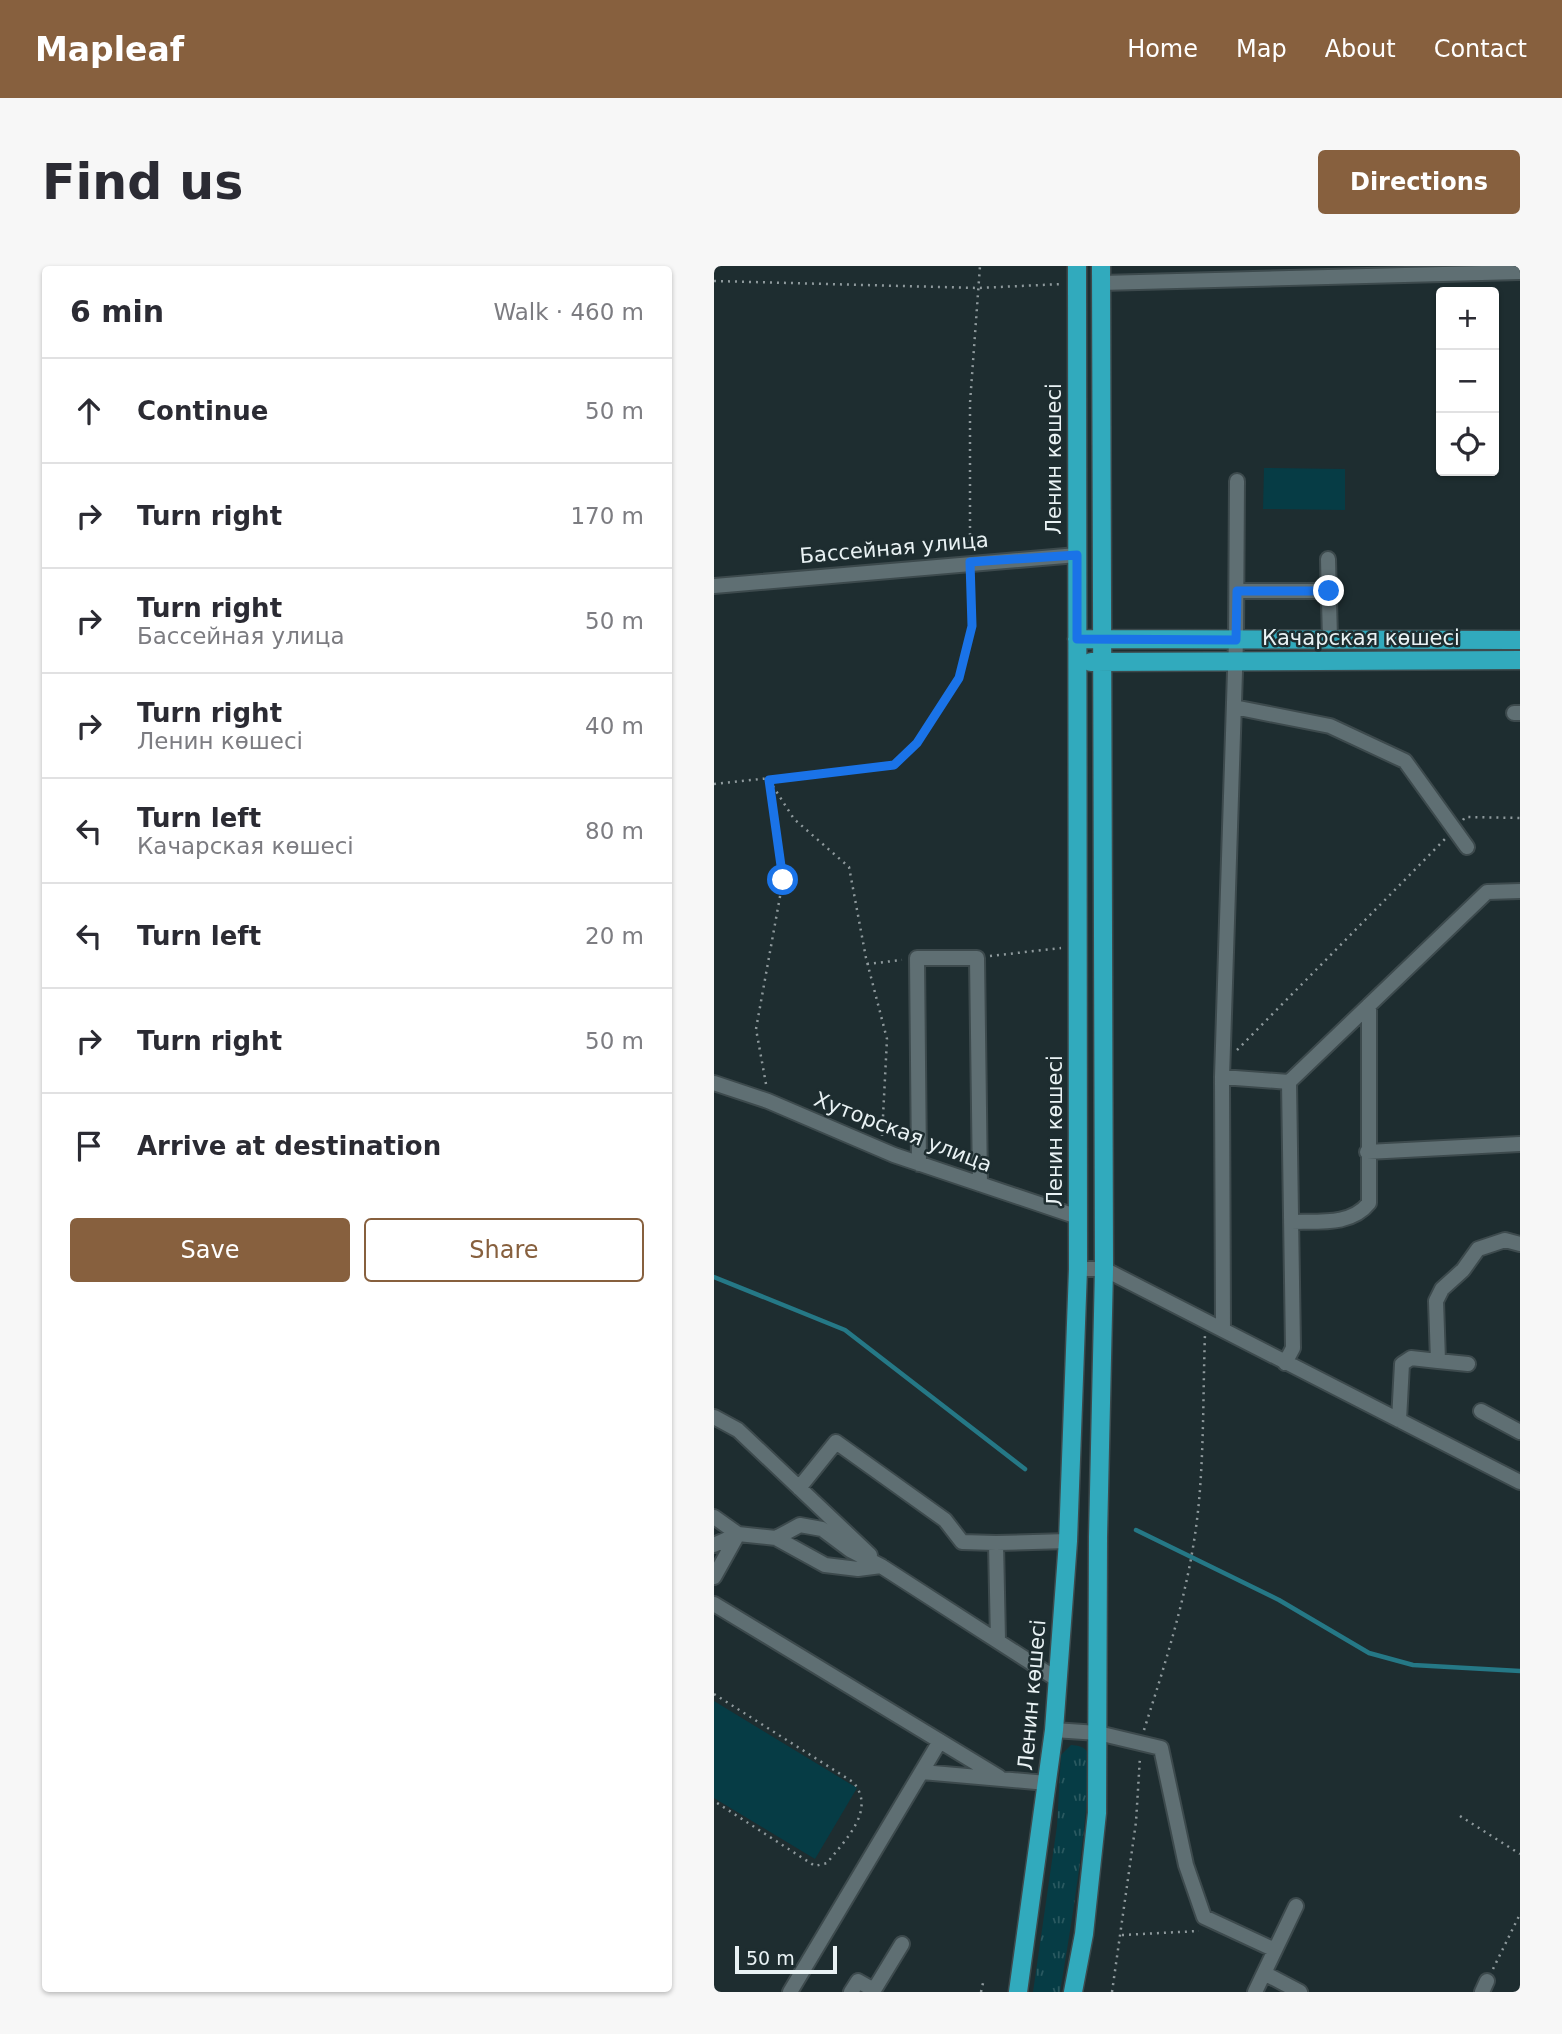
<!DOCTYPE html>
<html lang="en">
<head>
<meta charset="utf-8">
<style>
	body { margin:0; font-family:"DejaVu Sans",sans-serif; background:#f7f7f7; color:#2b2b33 }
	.controls { position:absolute; right:21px; top:21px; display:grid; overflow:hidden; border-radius:7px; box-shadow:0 2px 5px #0004 }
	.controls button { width:63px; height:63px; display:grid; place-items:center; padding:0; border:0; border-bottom:2px solid #e1e1e2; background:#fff; color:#2b2b33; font:35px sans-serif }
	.scale { position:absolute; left:21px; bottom:18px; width:102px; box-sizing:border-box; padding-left:7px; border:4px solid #e9f2f4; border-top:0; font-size:19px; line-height:24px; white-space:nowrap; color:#e9f2f4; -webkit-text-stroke:5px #1e2d30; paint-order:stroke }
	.stop { position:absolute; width:21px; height:21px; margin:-16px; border:5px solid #1a73e8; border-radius:50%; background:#fff }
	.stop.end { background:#1a73e8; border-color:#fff; box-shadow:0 2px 7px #0008 }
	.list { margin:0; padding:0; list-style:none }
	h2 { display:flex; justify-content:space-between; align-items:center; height:91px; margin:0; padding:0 28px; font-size:30px }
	h2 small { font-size:23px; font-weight:400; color:#7c7c81 }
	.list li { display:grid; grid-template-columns:46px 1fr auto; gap:21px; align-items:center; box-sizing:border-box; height:105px; padding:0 28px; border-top:2px solid #e1e1e2 }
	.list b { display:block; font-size:26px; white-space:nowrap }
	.list p { margin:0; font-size:23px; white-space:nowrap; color:#7c7c81 }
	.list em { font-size:23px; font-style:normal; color:#7c7c81 }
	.actions { display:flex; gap:14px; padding:21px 28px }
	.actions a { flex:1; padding:16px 0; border:2px solid #87603e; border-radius:7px; text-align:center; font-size:24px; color:#87603e }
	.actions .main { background:#87603e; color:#fff }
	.icon { flex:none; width:38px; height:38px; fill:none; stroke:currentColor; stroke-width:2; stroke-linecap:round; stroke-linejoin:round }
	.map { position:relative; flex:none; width:806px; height:1726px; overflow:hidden; border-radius:7px }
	header { display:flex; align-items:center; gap:42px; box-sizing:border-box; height:98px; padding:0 35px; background:#87603e; color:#fff }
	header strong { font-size:33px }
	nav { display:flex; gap:38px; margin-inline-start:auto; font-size:24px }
	.intro { display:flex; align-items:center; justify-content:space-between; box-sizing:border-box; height:168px; padding:0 42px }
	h1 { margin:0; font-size:49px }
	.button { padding:18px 32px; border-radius:7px; background:#87603e; color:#fff; font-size:24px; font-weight:700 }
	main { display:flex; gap:42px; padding:0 42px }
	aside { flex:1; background:#fff; border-radius:7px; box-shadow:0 2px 5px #0004 }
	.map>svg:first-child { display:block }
	.grass { fill:url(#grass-tufts) }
	.pitch { fill:#063c45 }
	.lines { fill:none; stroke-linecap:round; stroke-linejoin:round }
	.stream { stroke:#257886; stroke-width:4.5 }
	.minor-casing { stroke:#3d4a4d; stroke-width:18 }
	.major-casing { stroke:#3d4a4d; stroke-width:21 }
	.path { stroke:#8e999c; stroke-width:2.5; stroke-dasharray:2 5; stroke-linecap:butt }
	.minor { stroke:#5f6f73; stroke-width:14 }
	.major { stroke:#31aabd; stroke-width:18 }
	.route { stroke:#1a73e8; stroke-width:9 }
	.labels { text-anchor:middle; stroke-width:5; stroke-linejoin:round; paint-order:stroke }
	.street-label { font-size:21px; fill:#e9f2f4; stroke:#1e2d30 }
</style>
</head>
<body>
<header>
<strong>Mapleaf</strong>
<nav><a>Home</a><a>Map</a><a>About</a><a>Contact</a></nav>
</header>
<div class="intro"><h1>Find us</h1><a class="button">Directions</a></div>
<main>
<aside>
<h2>6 min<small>Walk · 460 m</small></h2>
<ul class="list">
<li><svg class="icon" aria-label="ahead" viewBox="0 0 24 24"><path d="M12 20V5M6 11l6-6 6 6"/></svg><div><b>Continue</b></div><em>50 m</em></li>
<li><svg class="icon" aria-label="right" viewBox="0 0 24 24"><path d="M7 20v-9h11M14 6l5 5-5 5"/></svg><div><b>Turn right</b></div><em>170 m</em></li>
<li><svg class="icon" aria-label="right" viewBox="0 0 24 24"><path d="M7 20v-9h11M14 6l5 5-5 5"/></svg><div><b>Turn right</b><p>Бассейная улица</p></div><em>50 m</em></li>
<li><svg class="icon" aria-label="right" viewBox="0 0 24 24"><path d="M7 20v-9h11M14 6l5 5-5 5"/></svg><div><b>Turn right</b><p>Ленин көшесі</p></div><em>40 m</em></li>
<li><svg class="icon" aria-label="left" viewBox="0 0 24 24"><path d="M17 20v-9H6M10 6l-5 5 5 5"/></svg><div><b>Turn left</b><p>Качарская көшесі</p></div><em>80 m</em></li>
<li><svg class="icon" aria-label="left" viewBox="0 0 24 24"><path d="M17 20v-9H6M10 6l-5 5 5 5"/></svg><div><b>Turn left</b></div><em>20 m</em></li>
<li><svg class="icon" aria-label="right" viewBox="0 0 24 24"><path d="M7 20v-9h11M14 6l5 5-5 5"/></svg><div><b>Turn right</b></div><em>50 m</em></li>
<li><svg class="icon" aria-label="arrive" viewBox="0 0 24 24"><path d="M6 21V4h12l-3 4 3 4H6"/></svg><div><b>Arrive at destination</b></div></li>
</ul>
<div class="actions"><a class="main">Save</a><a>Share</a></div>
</aside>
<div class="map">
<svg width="806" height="1726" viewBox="0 0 806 1726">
	<defs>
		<pattern id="grass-tufts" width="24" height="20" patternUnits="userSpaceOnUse" patternTransform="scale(1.75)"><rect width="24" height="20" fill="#063c45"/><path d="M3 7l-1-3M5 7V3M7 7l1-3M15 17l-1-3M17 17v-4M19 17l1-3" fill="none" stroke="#2a5960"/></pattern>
	</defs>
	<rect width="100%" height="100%" fill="#1e2d30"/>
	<path class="grass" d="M 357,1479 C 370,1480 374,1483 376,1495 C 371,1573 359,1649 346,1726 L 319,1726 L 343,1560 L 347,1489 Z"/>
	<path class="pitch" d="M 550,202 L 631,203 L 631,244 L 549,243 Z
		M 0,1435 L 143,1522 L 101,1593 L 0,1532 Z"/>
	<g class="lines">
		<path class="stream" d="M 0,1011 L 131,1064 L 311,1203
			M 422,1264 L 565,1334 L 655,1387 L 699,1399 L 806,1405"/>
		<g class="minor-casing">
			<path id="minor" d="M 387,17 L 806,6
				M 614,293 L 616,374
				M 0,320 L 363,289
				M 523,325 L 615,325
				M 520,441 L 616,460 L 691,495 L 753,581
				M 800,447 L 806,447
				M 508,811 L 575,816
				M 0,817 L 54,835 L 180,889 L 364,951
				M 653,886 L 806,878
				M 205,898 L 203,692 L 263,692 L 266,918
				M 577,956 C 604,955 637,960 655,937 L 655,739
				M 364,1003 L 390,1003 L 806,1216
				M 509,1063 L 508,811 L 522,374 L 523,215
				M 724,1095 L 754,1098
				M 571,1097 L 579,1082 L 575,816 L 773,626 L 806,625
				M 767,1145 L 806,1166
				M 0,1151 L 24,1164 L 156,1289
				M 685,1154 L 688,1098 L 697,1092 L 724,1095 L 722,1035 L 728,1023 L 749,1004 L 764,983 L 791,974 L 806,978
				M 85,1222 L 122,1176 L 231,1254 L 248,1276 L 282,1277
				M 0,1251 L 24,1268 L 0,1311
				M 62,1272 L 86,1259 L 108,1263 L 136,1284 L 167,1300 L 344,1414
				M 0,1279 L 24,1268 L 62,1272 L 111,1299 L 144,1303 L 167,1300
				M 0,1338 L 285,1511
				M 284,1375 L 282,1277 L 354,1275
				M 340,1464 L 384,1467 L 447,1482 L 472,1599 L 490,1651 L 561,1684
				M 208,1506 L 333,1517
				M 550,1707 L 586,1726
				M 76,1726 L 226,1475
				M 137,1726 L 144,1715 L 160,1724 L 188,1678
				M 541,1726 L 582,1640
				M 768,1726 L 773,1715"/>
		</g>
		<g class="major-casing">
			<path id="major" d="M 363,373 L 806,374
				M 377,396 L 806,394
				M 304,1726 L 340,1464 L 354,1275 L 364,1003 L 363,0
				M 359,1726 L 370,1668 L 383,1547 L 384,1271 L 390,1003 L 387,0"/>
		</g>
		<path class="path" d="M 0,15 L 264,22 L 349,18
			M 256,283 L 256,137 L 266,0
			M 55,514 L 80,553 L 135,601 L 152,692 L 173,773 L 168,870
			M 0,518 L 180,499 L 203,477 L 245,412 L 258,360 L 257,311
			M 749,554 L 751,551 L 806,552
			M 276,690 L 347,682
			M 153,698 L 188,694
			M 523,784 L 732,572
			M 52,818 L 42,763 L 69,614 L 55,518
			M 0,1428 L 139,1516 C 163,1544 131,1574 113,1597 L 101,1600 L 0,1535
			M 430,1464 C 454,1389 478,1314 485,1235 C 490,1180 489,1124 491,1068
			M 746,1550 L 806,1588
			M 408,1669 L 485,1665
			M 779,1703 L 806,1648
			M 267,1726 L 269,1717
			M 398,1726 L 422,1556 L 426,1491"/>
		<use href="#minor" class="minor"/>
		<use href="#major" class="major"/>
	</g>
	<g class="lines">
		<path class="route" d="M 69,614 L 55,514 L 180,499 L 203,477 L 245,412 L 258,360 L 256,296 L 363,289 L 363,373 L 522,374 L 523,325 L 615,325"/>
	</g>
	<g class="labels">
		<g class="street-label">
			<text transform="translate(340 193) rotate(-90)" y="7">Ленин көшесі</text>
			<text transform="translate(180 282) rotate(-5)" y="7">Бассейная улица</text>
			<text x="647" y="379">Качарская көшесі</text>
			<text transform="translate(341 865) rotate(-90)" y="7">Ленин көшесі</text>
			<text transform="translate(189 866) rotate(21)" y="7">Хуторская улица</text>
			<text transform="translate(318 1429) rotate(-85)" y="7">Ленин көшесі</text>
		</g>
	</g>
</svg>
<div class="controls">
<button>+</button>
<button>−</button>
<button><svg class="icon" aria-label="locate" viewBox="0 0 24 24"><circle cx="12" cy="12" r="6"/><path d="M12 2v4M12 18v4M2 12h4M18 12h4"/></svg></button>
</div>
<div class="scale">50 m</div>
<div class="stop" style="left:69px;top:614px"></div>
<div class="stop end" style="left:615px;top:325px"></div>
</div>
</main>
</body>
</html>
